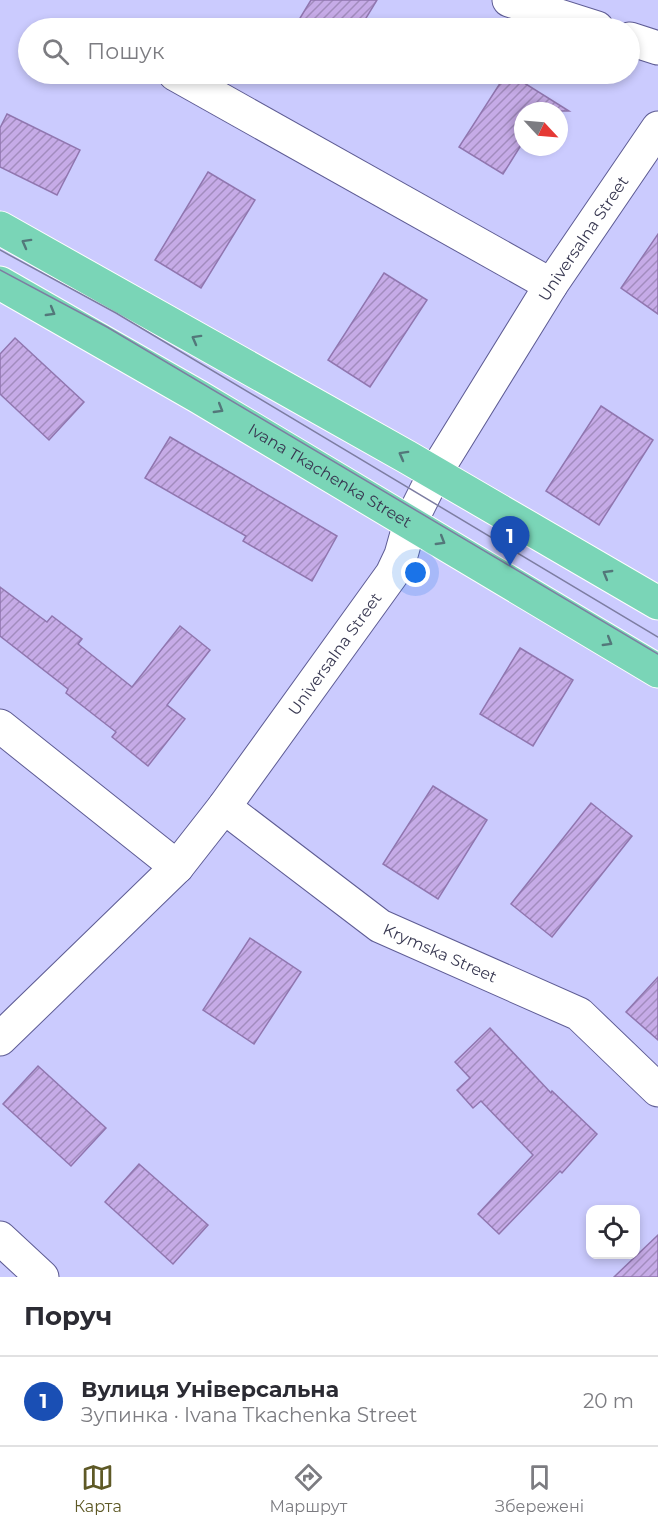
<!DOCTYPE html>
<html lang="uk">
<head>
<meta charset="utf-8">
<style>
	body { margin:0; font-family:Montserrat,sans-serif; background:#f7f7f7; color:#2b2b33 }
	.controls { position:absolute; right:18px; bottom:18px; display:grid; overflow:hidden; border-radius:12px; box-shadow:0 3px 9px #0003 }
	.controls button { width:54px; height:54px; display:grid; place-items:center; padding:0; border:0; border-bottom:2px solid #e1e1e2; background:#fff; color:#2b2b33; font:30px sans-serif }
	.compass { position:absolute; left:514px; top:102px; width:54px; height:54px; border-radius:50%; background:#fff; box-shadow:0 3px 9px #0003; rotate:116deg }
	.you { position:absolute; left:416px; top:573px; width:21px; height:21px; margin:-15px; border:4px solid #fff; border-radius:50%; background:#1a73e8; box-shadow:0 0 0 9px #1a73e833 }
	.badge { display:grid; place-items:center; width:39px; height:39px; border-radius:50%; background:#5e5926; color:#fff; font-size:20px; font-weight:700 }
	.pin { position:absolute; translate:-50% -50px; filter:drop-shadow(0 2px 3px #0008) }
	.pin::after { content:''; position:absolute; top:32px; width:21px; height:18px; background:inherit; clip-path:polygon(0 0,100% 0,50% 100%) }
	.list { margin:0; padding:0; list-style:none }
	h2 { display:flex; justify-content:space-between; align-items:center; height:78px; margin:0; padding:0 24px; font-size:26px }
	h2 small { font-size:20px; font-weight:400; color:#7c7c81 }
	.list li { display:grid; grid-template-columns:39px 1fr auto; gap:18px; align-items:center; box-sizing:border-box; height:90px; padding:0 24px; border-top:2px solid #e1e1e2 }
	.list b { display:block; font-size:22px; white-space:nowrap }
	.list p { margin:0; font-size:20px; white-space:nowrap; color:#7c7c81 }
	.list em { font-size:20px; font-style:normal; color:#7c7c81 }
	.icon { flex:none; width:33px; height:33px; fill:none; stroke:currentColor; stroke-width:2; stroke-linecap:round; stroke-linejoin:round }
	.map { position:relative; flex:none; width:658px; height:1277px; overflow:hidden }
	.search { position:absolute; background:#fff; box-shadow:0 3px 9px #0003; left:18px; right:18px; top:18px; height:66px; display:flex; align-items:center; gap:15px; box-sizing:border-box; padding:0 21px; border-radius:33px; color:#7c7c81; font-size:22px }
	.sheet { height:168px; background:#fff }
	nav { display:flex; justify-content:space-around; align-items:center; box-sizing:border-box; height:84px; border-top:2px solid #e1e1e2; background:#fff; font-size:16px; color:#7c7c81 }
	nav a { display:grid; justify-items:center; gap:3px }
	nav .on { color:#5e5926 }
	.map>svg:first-child { display:block }
	.building { fill:url(#building-hatch); stroke:#9076af; stroke-width:1.5 }
	.lines { fill:none; stroke-linecap:round; stroke-linejoin:round }
	.minor-casing { stroke:#5e5c94; stroke-width:35 }
	.major-casing { stroke:#fff; stroke-width:35 }
	.minor { stroke:#fff; stroke-width:33 }
	.major { stroke:#7ad5b7; stroke-width:33 }
	.tram { stroke:#7d7da2; stroke-width:1.5 }
	.oneway { stroke:#53777a }
	.labels { text-anchor:middle; stroke-width:4.5; stroke-linejoin:round; paint-order:stroke }
	.street-label { font-size:16px; fill:#393952; stroke:#f0f0fe }
</style>
</head>
<body>
<div class="map">
<svg width="658" height="1277" viewBox="0 0 658 1277">
	<defs>
		<pattern id="building-hatch" width="6" height="6" patternUnits="userSpaceOnUse" patternTransform="scale(1.5)"><rect width="6" height="6" fill="#c6abe7"/><path d="M-1 1l2-2M0 6l6-6M5 7l2-2" fill="none" stroke="#a28cbe"/></pattern>
	</defs>
	<rect width="100%" height="100%" fill="#cbcbfe"/>
	<path class="building" d="M 311,0 L 377,0 L 360,28 L 294,28 Z
		M 506,74 L 510,74 L 569,111 L 523,111 L 523,142 L 503,174 L 459,147 Z
		M 7,114 L 80,150 L 57,195 L 0,167 L 0,128 Z
		M 208,172 L 255,200 L 201,288 L 155,260 Z
		M 658,234 L 658,314 L 621,288 Z
		M 384,273 L 427,300 L 370,387 L 328,360 Z
		M 15,338 L 84,402 L 49,440 L 0,394 L 0,354 Z
		M 601,406 L 653,440 L 599,525 L 546,491 Z
		M 170,437 L 337,536 L 312,581 L 243,541 L 246,536 L 145,478 Z
		M 0,587 L 47,622 L 52,616 L 82,639 L 78,644 L 132,687 L 180,626 L 210,650 L 167,705 L 185,719 L 148,766 L 112,737 L 116,732 L 66,693 L 68,689 L 0,636 Z
		M 520,648 L 573,680 L 533,746 L 480,714 Z
		M 433,786 L 487,820 L 438,899 L 383,864 Z
		M 591,803 L 632,836 L 552,937 L 511,904 Z
		M 250,938 L 301,972 L 254,1044 L 203,1010 Z
		M 658,977 L 658,1040 L 626,1012 Z
		M 490,1028 L 551,1093 L 552,1091 L 597,1134 L 562,1173 L 560,1171 L 499,1234 L 478,1214 L 533,1155 L 481,1101 L 473,1108 L 457,1090 L 470,1078 L 455,1062 Z
		M 38,1066 L 106,1128 L 71,1166 L 3,1104 Z
		M 139,1164 L 208,1225 L 173,1264 L 105,1202 Z
		M 658,1235 L 658,1277 L 614,1277 Z"/>
	<g class="lines">
		<g class="minor-casing">
			<g id="minor">
				<path d="M 509,0 L 597,28"/>
				<path d="M 630,39 L 658,48"/>
				<path d="M 175,74 L 551,285"/>
				<path d="M 0,726 L 177,867"/>
				<path id="s1" d="M 224,807 L 380,926 L 579,1014 L 658,1090"/>
				<path id="s2" d="M 0,1039 L 177,867 L 224,807 L 392,574 L 401,555 L 410,523 L 435,473 L 551,285 L 658,128"/>
				<path d="M 0,1238 L 42,1277"/>
			</g>
		</g>
		<g class="major-casing">
			<g id="major">
				<path d="M 0,228 L 407,457 L 658,603"/>
				<path id="s3" d="M 0,283 L 199,397 L 658,671"/>
			</g>
		</g>
		<use href="#minor" class="minor"/>
		<use href="#major" class="major"/>
		<path class="tram" d="M 0,250 L 116,313 L 658,637
			M 0,270 L 107,327 L 658,654"/>
	</g>
	<defs><path id="oneway-chevron" d="M-2-3.5L2.5 0L-2 3.5" fill="none" stroke-width="1.6" stroke-linecap="round" stroke-linejoin="round" transform="scale(1.5)"/></defs>
	<g class="oneway">
		<use href="#oneway-chevron" transform="translate(26 243) rotate(-151)"/>
		<use href="#oneway-chevron" transform="translate(51 312) rotate(30)"/>
		<use href="#oneway-chevron" transform="translate(196 339) rotate(-151)"/>
		<use href="#oneway-chevron" transform="translate(219 409) rotate(31)"/>
		<use href="#oneway-chevron" transform="translate(403 455) rotate(-151)"/>
		<use href="#oneway-chevron" transform="translate(441 541) rotate(31)"/>
		<use href="#oneway-chevron" transform="translate(607 574) rotate(-150)"/>
		<use href="#oneway-chevron" transform="translate(608 642) rotate(31)"/>
	</g>
	<g class="labels">
		<g class="street-label">
			<text dy="6" stroke="none"><textPath href="#s2" startOffset="998">Universalna Street</textPath></text>
			<text dy="6" stroke="none"><textPath href="#s3" startOffset="382">Ivana Tkachenka Street</textPath></text>
			<text dy="6" stroke="none"><textPath href="#s2" startOffset="512">Universalna Street</textPath></text>
			<text dy="6" stroke="none"><textPath href="#s1" startOffset="262">Krymska Street</textPath></text>
		</g>
	</g>
</svg>
<div class="controls">
<button><svg class="icon" aria-label="locate" viewBox="0 0 24 24"><circle cx="12" cy="12" r="6"/><path d="M12 2v4M12 18v4M2 12h4M18 12h4"/></svg></button>
</div>
<svg class="compass" viewBox="-18 -18 36 36"><path d="M0-13l5 13h-10z" fill="#e53935"/><path d="M0 13l5-13h-10z" fill="#7c7c81"/></svg>
<div class="you"></div>
<div class="pin badge" style="left:510px;top:566px;background:#1a4fb4">1</div>
<div class="search"><svg class="icon" aria-label="search" viewBox="0 0 24 24"><circle cx="10" cy="10" r="6"/><path d="M15 15l6 6"/></svg>Пошук</div>
</div>
<section class="sheet">
<h2>Поруч<small></small></h2>
<ul class="list">
<li><span class="badge" style="background:#1a4fb4">1</span><div><b>Вулиця Універсальна</b><p>Зупинка · Ivana Tkachenka Street</p></div><em>20 m</em></li>
</ul>
</section>
<nav>
<a class="on"><svg class="icon" aria-label="map" viewBox="0 0 24 24"><path d="M3 6l6-2 6 2 6-2v14l-6 2-6-2-6 2zM9 4v14M15 6v14"/></svg>Карта</a>
<a><svg class="icon" aria-label="directions" viewBox="0 0 24 24"><path d="M12 3l9 9-9 9-9-9zM9 14v-3h6M13 9l2 2-2 2"/></svg>Маршрут</a>
<a><svg class="icon" aria-label="saved" viewBox="0 0 24 24"><path d="M7 4h10v16l-5-4-5 4z"/></svg>Збережені</a>
</nav>
</body>
</html>
